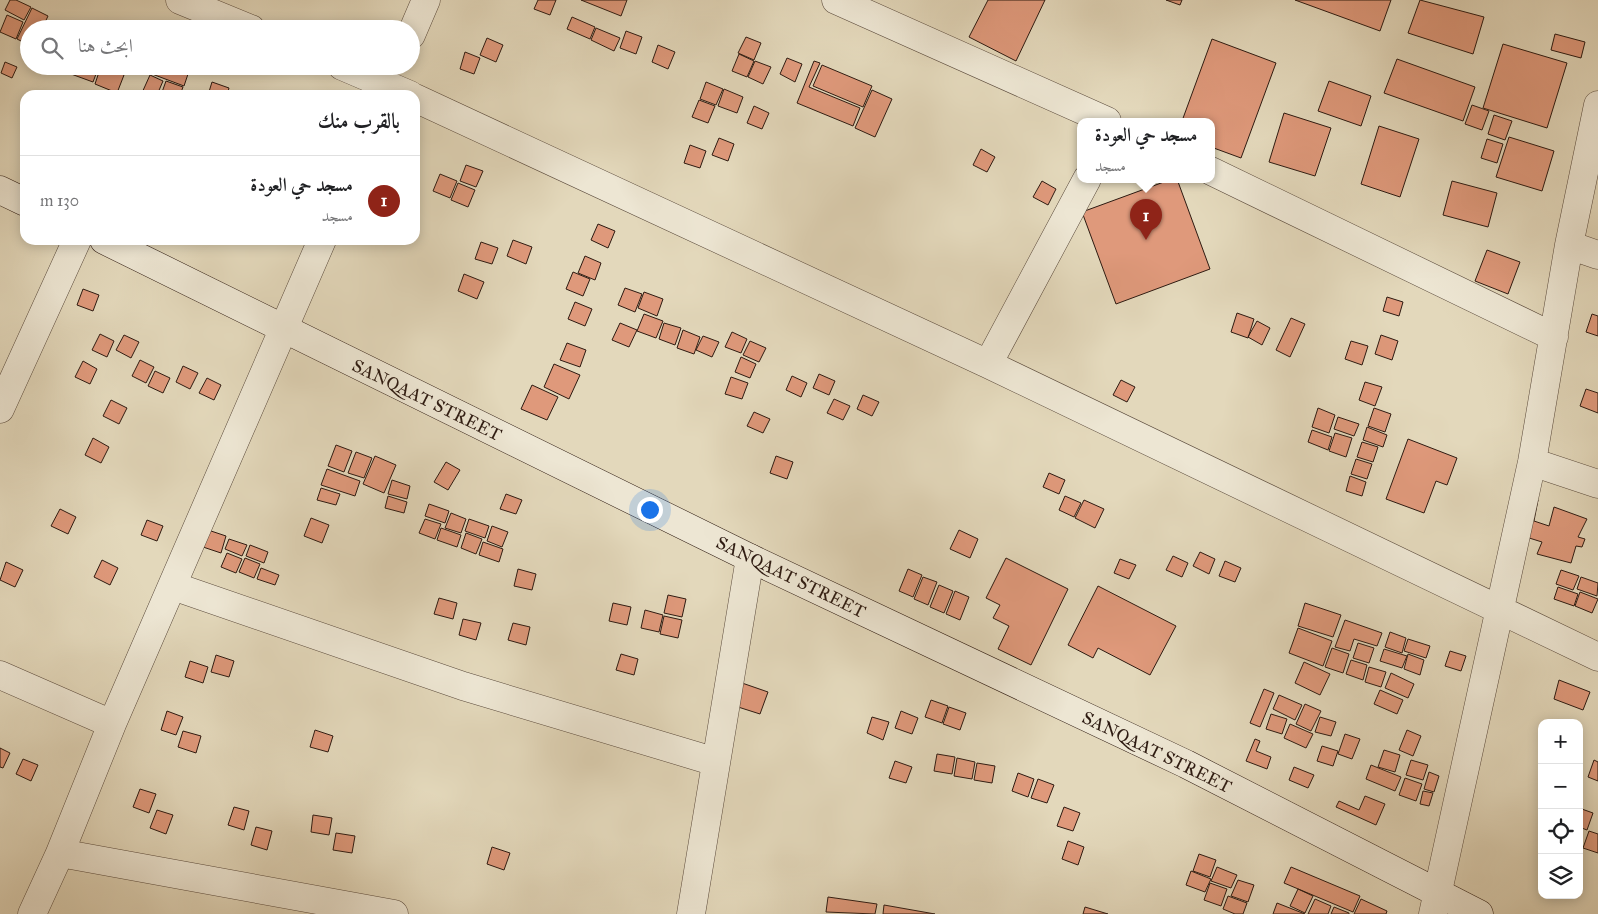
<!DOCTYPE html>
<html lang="ar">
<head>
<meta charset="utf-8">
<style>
	body { margin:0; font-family:"IM FELL Great Primer",Amiri,serif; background:#f6f6f6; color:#202124; direction:rtl }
	.controls { position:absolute; right:15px; bottom:15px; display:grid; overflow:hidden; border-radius:10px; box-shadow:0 2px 12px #0003 }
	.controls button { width:45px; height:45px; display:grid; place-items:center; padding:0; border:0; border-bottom:1px solid #e0e0e0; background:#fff; color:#202124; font:25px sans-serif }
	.you { position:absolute; left:649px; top:509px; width:18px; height:18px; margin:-12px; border:4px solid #fff; border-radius:50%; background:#1a73e8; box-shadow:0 0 0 8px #1a73e833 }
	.badge { display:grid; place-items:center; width:32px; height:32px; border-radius:50%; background:#8f2418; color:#fff; font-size:16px; font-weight:700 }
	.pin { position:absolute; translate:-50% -41px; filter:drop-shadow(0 1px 2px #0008) }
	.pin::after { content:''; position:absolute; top:26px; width:18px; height:15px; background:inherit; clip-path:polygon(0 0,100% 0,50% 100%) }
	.popup { position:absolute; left:1077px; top:118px; width:138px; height:65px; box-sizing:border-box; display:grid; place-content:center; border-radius:10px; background:#fff; filter:drop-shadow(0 1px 4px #0005); font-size:16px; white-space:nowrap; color:#757577 }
	.popup b { font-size:19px; color:#202124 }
	.popup::after { content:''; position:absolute; left:50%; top:100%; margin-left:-10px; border:10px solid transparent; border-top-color:#fff }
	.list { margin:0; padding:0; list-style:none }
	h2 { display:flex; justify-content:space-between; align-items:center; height:65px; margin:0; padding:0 20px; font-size:21px }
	h2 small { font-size:16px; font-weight:400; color:#757577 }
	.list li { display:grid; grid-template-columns:32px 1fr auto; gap:15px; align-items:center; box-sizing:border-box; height:90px; padding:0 20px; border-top:1px solid #e0e0e0 }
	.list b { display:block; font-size:19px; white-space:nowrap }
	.list p { margin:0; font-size:16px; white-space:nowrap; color:#757577 }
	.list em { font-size:16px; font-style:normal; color:#757577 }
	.icon { flex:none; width:28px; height:28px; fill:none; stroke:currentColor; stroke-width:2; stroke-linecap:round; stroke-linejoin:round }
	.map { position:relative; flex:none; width:1598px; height:914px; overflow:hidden; direction:ltr }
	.search { position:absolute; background:#fff; box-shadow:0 2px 12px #0003; left:20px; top:20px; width:400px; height:55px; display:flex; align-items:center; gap:12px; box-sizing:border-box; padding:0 18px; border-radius:28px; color:#757577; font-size:19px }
	.panel { position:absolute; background:#fff; box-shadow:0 2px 12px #0003; left:20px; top:90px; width:400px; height:155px; border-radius:15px; direction:rtl }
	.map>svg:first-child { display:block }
	.building { fill:#df997b; stroke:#2d1a11 }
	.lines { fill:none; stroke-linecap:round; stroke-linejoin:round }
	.street-casing { stroke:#5a4a3c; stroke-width:29 }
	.secondary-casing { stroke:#2d1a11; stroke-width:29 }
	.street { stroke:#ede6d3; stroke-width:28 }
	.secondary { stroke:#ede6d3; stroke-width:28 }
	.labels { text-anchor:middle; stroke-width:4.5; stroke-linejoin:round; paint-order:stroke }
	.street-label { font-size:18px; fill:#2d1a11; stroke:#ede6d3 }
</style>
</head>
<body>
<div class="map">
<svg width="1598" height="914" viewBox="0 0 1598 914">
	<rect width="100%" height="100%" fill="#e3d8bb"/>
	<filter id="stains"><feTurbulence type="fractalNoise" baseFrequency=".004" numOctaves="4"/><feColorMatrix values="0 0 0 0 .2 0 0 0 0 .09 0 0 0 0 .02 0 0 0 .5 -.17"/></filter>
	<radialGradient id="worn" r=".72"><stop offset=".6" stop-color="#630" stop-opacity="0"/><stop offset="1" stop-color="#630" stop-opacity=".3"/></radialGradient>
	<path class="building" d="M 10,0 L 16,0 L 31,7 L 24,20 L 5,10 Z
		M 538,0 L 556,0 L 550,15 L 534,9 Z
		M 581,0 L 627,0 L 621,16 Z
		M 988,0 L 1045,0 L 1016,61 L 969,37 Z
		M 1166,0 L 1182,0 L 1180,5 Z
		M 1295,0 L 1391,0 L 1380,31 Z
		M 1420,0 L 1484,17 L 1473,54 L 1408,33 Z
		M 32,8 L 48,16 L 42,29 L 29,29 L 29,45 L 17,39 Z
		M 7,15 L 23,22 L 16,39 L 0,32 Z
		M 572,17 L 595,27 L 590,39 L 567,29 Z
		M 596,28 L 620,38 L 614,51 L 591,40 Z
		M 626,31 L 642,37 L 636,54 L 620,48 Z
		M 1555,34 L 1585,42 L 1581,58 L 1551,50 Z
		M 746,37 L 761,43 L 754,60 L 738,53 Z
		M 487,38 L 503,45 L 496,62 L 480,55 Z
		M 1212,39 L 1276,63 L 1241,158 L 1211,147 L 1211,121 L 1182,121 Z
		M 1503,44 L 1567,63 L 1547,128 L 1483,108 Z
		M 658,45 L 675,52 L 668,69 L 652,62 Z
		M 465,52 L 480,58 L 474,74 L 460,69 Z
		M 739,54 L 754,61 L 747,77 L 732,71 Z
		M 787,58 L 802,64 L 795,82 L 780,74 Z
		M 1397,59 L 1475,87 L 1463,121 L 1384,93 Z
		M 755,61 L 771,67 L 763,84 L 748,77 Z
		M 814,61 L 820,63 L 809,87 L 860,108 L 853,126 L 797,103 Z
		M 5,62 L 17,67 L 12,78 L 1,73 Z
		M 822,65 L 872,86 L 863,107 L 813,86 Z
		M 74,66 L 99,66 L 93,82 L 71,74 Z
		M 101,66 L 124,75 L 117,93 L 95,84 Z
		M 155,66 L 170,66 L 188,74 L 184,86 L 152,74 Z
		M 150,75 L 163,81 L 157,95 L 141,95 Z
		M 166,81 L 183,87 L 180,95 L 161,95 Z
		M 1329,81 L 1371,96 L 1361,126 L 1318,111 Z
		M 212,82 L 229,88 L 227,95 L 208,95 Z
		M 706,82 L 723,89 L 716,105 L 700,99 Z
		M 724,89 L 743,97 L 737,113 L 718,106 Z
		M 872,90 L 892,99 L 875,137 L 855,128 Z
		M 699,100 L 715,106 L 708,123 L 692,117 Z
		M 1472,105 L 1489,111 L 1482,130 L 1465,124 Z
		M 754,106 L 769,113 L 762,129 L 747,123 Z
		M 1284,113 L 1331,128 L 1315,176 L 1269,162 Z
		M 1494,115 L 1512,121 L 1505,140 L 1488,134 Z
		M 1379,126 L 1419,139 L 1400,197 L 1361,184 Z
		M 1509,137 L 1554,151 L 1542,191 L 1496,177 Z
		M 719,138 L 734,144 L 728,161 L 712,155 Z
		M 1487,139 L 1503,144 L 1497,163 L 1481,158 Z
		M 690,145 L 706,151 L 700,168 L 684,163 Z
		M 981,149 L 995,157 L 987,172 L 973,165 Z
		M 466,165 L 483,171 L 476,187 L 460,181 Z
		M 440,174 L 457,181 L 450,198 L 433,191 Z
		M 1172,179 L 1177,179 L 1210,269 L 1116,304 L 1082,212 Z
		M 1042,181 L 1056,189 L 1048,205 L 1033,197 Z
		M 1452,181 L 1497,193 L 1488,227 L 1443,215 Z
		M 458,183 L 475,190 L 468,207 L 451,200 Z
		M 598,224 L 615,231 L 608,248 L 591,240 Z
		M 513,240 L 532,247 L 526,264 L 507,256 Z
		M 481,242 L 498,248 L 492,264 L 475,259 Z
		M 1487,250 L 1520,262 L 1508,294 L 1475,281 Z
		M 585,256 L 601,263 L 595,280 L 578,273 Z
		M 573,272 L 590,279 L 583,296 L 566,289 Z
		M 464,274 L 484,282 L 477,299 L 458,291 Z
		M 625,288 L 642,294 L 635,312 L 618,305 Z
		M 83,289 L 99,295 L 93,311 L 77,305 Z
		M 644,292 L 663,299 L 657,316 L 638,308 Z
		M 1387,297 L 1403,302 L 1399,316 L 1383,311 Z
		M 575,302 L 592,309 L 585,326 L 568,319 Z
		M 1237,313 L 1254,319 L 1248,338 L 1231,332 Z
		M 644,314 L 663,321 L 656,338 L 637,331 Z
		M 1592,314 L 1598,316 L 1598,336 L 1586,332 Z
		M 1291,318 L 1305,324 L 1290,357 L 1276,350 Z
		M 1257,321 L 1270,328 L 1262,345 L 1248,337 Z
		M 620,323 L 637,330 L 629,347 L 612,340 Z
		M 664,323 L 681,328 L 675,345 L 659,339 Z
		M 683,330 L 700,337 L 694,354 L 677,348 Z
		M 732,332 L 747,339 L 741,353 L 725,347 Z
		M 100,334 L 114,341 L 107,357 L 92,350 Z
		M 124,335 L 139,342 L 131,358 L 116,350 Z
		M 1381,335 L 1398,341 L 1392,360 L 1375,354 Z
		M 703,336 L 719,342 L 712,357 L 696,350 Z
		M 750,341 L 766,348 L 759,362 L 743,355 Z
		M 1351,341 L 1368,346 L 1362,365 L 1345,359 Z
		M 567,343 L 586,350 L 580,367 L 560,360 Z
		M 741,357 L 756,364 L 750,378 L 735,372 Z
		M 140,360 L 154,367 L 146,383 L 132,376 Z
		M 83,361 L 97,369 L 90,384 L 75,377 Z
		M 554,364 L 580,375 L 569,399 L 544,387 Z
		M 183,366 L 198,373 L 190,389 L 176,382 Z
		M 155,371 L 170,378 L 163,393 L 148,386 Z
		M 819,374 L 835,381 L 829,395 L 813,388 Z
		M 792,376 L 807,383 L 801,397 L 786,390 Z
		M 731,377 L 748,383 L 742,399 L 725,394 Z
		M 207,378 L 221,385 L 214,400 L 199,393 Z
		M 1121,380 L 1135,387 L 1127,402 L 1113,395 Z
		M 1365,382 L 1382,387 L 1375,406 L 1359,400 Z
		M 532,385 L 558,397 L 547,420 L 521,409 Z
		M 1586,389 L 1598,393 L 1598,413 L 1580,406 Z
		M 863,395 L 879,402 L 872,416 L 857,409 Z
		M 834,399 L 850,406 L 843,420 L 827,413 Z
		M 111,400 L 127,408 L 119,424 L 103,416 Z
		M 1318,408 L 1335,415 L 1329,433 L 1312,427 Z
		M 1374,408 L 1391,414 L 1385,432 L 1368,426 Z
		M 754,412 L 770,419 L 763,433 L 747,426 Z
		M 1338,417 L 1359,424 L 1354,436 L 1334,429 Z
		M 1367,427 L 1387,435 L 1383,447 L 1363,440 Z
		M 1312,430 L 1332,437 L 1328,450 L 1308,442 Z
		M 1335,433 L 1352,438 L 1346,457 L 1329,451 Z
		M 93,438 L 109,447 L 101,463 L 85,455 Z
		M 1408,439 L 1457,458 L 1447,485 L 1436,481 L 1424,513 L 1386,499 Z
		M 1362,442 L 1378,447 L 1373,462 L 1357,457 Z
		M 336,445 L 352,451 L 344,472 L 328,466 Z
		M 356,452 L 372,458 L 364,478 L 348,473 Z
		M 375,456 L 396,465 L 384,493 L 363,484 Z
		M 776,456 L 793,462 L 787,479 L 770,473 Z
		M 1356,459 L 1372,464 L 1367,479 L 1351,474 Z
		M 446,462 L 460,470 L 448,490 L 434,482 Z
		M 327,469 L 360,481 L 355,496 L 321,485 Z
		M 1049,473 L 1065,480 L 1059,494 L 1043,487 Z
		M 1350,476 L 1366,482 L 1362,496 L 1346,491 Z
		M 392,480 L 410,486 L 407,499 L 388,494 Z
		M 321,488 L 340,494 L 336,505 L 317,500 Z
		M 506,494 L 522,500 L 516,514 L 500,509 Z
		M 388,496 L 407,502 L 404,513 L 385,508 Z
		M 1065,496 L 1081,503 L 1074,517 L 1059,510 Z
		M 1084,500 L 1104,509 L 1095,528 L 1075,518 Z
		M 1529,500 L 1538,500 L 1534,521 L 1549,526 L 1554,507 L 1587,519 L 1578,537 L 1585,539 L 1582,547 L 1576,546 L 1571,563 L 1537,554 L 1542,542 L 1526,537 Z
		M 429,504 L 449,511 L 445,523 L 425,516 Z
		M 60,509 L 76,517 L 68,534 L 51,526 Z
		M 451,513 L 466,519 L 461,533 L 445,528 Z
		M 311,518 L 329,525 L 322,543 L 304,536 Z
		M 425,519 L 441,524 L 435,539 L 419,533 Z
		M 469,519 L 489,526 L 485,538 L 465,531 Z
		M 147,520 L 163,526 L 157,541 L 141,535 Z
		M 492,526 L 508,532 L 502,547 L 487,541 Z
		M 441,528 L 461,535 L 457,547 L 437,540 Z
		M 208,530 L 226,536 L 221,553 L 203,547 Z
		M 959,530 L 978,539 L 970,558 L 950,549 Z
		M 466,533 L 482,539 L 476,554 L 461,548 Z
		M 229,539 L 247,545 L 242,556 L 225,549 Z
		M 483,542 L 503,549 L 499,562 L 479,555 Z
		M 250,545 L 268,552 L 264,563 L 246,556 Z
		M 1200,552 L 1215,559 L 1209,574 L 1193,566 Z
		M 227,553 L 242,559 L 236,573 L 221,567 Z
		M 1173,556 L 1188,563 L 1182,577 L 1166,570 Z
		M 245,558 L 260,564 L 254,578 L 239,572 Z
		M 1006,558 L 1068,589 L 1031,665 L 998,649 L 1009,626 L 993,618 L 1000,605 L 986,598 Z
		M 1120,559 L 1136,565 L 1129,579 L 1114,573 Z
		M 102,560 L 118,568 L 110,585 L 94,577 Z
		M 1225,561 L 1241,568 L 1235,582 L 1219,576 Z
		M 6,562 L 23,570 L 15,587 L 0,580 Z
		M 261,568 L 279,575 L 275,585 L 257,579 Z
		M 518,569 L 536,574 L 532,590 L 514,586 Z
		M 908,569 L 922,575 L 913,597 L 899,591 Z
		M 1561,570 L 1579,576 L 1573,590 L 1556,584 Z
		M 923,577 L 937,582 L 928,605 L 914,599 Z
		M 1581,577 L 1598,583 L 1597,596 L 1577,589 Z
		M 939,585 L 953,591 L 944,613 L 930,607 Z
		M 1098,586 L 1176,626 L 1150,675 L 1098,648 L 1093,658 L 1068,645 Z
		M 1558,587 L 1578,594 L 1574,606 L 1554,599 Z
		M 955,591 L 969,597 L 960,620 L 946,614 Z
		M 1580,592 L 1598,599 L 1592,613 L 1575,606 Z
		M 668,595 L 686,599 L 682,617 L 664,613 Z
		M 439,598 L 457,603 L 453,619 L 434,614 Z
		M 613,603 L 631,607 L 627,625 L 609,621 Z
		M 1305,603 L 1341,615 L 1333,637 L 1298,626 Z
		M 645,610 L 663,615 L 659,632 L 641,628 Z
		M 664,616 L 682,620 L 678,638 L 660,634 Z
		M 463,619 L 481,623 L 476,640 L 459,635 Z
		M 1345,620 L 1382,633 L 1377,646 L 1354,639 L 1350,651 L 1335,647 Z
		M 513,623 L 530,627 L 526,645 L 508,640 Z
		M 1298,628 L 1332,641 L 1323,666 L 1289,653 Z
		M 1390,632 L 1406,638 L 1402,653 L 1385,647 Z
		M 1408,639 L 1430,646 L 1426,658 L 1404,651 Z
		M 1358,643 L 1374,648 L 1369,663 L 1353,658 Z
		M 1332,648 L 1349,654 L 1343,673 L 1325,667 Z
		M 1384,649 L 1407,656 L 1402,668 L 1380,661 Z
		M 1450,651 L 1466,656 L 1461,671 L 1445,666 Z
		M 621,654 L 638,659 L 634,675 L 616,670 Z
		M 1408,654 L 1424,660 L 1420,675 L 1404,669 Z
		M 216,655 L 234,661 L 229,677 L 211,672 Z
		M 1351,660 L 1367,665 L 1363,680 L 1346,674 Z
		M 190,661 L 208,667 L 203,683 L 185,677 Z
		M 1304,662 L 1330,674 L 1320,695 L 1295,683 Z
		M 1369,667 L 1386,672 L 1381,687 L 1365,682 Z
		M 1391,673 L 1414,684 L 1408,698 L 1385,688 Z
		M 1559,680 L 1590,692 L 1583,710 L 1554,699 Z
		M 742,683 L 768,692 L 760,714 L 735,706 Z
		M 1264,689 L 1274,693 L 1260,727 L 1250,723 Z
		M 1380,690 L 1403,700 L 1397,714 L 1374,704 Z
		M 1279,695 L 1302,705 L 1295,720 L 1273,709 Z
		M 931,700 L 948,706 L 942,723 L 925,717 Z
		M 1305,704 L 1321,711 L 1311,731 L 1296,724 Z
		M 949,707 L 966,713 L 960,730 L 943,724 Z
		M 167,711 L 183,717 L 176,735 L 161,730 Z
		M 901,711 L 918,718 L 912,734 L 895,728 Z
		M 1271,714 L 1287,719 L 1282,734 L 1266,729 Z
		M 872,717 L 889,722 L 883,740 L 867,733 Z
		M 1320,717 L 1336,722 L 1331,736 L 1315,732 Z
		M 1290,724 L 1313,734 L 1306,748 L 1284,738 Z
		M 315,730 L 333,736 L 328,752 L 310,747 Z
		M 1407,730 L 1421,736 L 1413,756 L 1399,750 Z
		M 183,731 L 201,736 L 196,753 L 178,747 Z
		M 1345,734 L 1360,739 L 1352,759 L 1338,754 Z
		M 1255,739 L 1260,741 L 1256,751 L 1271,757 L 1267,769 L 1246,761 Z
		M 1322,746 L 1338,751 L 1333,766 L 1317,761 Z
		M 0,748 L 10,753 L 3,768 L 0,767 Z
		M 1384,750 L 1400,755 L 1395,772 L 1378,767 Z
		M 937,754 L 955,757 L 952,774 L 934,771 Z
		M 957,758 L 975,762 L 972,779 L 954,776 Z
		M 23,759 L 38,765 L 31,781 L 16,774 Z
		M 1411,760 L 1428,765 L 1423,780 L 1406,775 Z
		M 1594,760 L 1598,762 L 1598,781 L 1588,777 Z
		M 895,761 L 912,767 L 906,783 L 889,778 Z
		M 977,763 L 995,766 L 992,783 L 974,780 Z
		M 1371,765 L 1401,777 L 1395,791 L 1366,779 Z
		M 1294,767 L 1314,775 L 1308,788 L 1289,780 Z
		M 1429,772 L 1439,776 L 1434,792 L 1424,789 Z
		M 1018,773 L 1034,779 L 1028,797 L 1012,791 Z
		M 1405,778 L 1422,784 L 1416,801 L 1399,795 Z
		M 1038,779 L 1054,785 L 1047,803 L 1031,798 Z
		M 140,789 L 156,794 L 149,813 L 133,807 Z
		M 1423,791 L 1433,793 L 1429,806 L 1420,804 Z
		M 1365,796 L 1385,804 L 1376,825 L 1336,807 L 1339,801 L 1359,810 Z
		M 234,807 L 249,811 L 244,830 L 228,825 Z
		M 1064,807 L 1080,813 L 1073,831 L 1057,826 Z
		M 1579,808 L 1593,813 L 1587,830 L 1579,827 Z
		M 157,810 L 173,815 L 166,834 L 150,828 Z
		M 313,815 L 332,818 L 329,835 L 311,832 Z
		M 256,827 L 272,831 L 267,850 L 251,845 Z
		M 1589,831 L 1598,834 L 1598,853 L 1583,848 Z
		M 336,833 L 355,836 L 352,853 L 333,850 Z
		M 1068,841 L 1084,847 L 1078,865 L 1062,859 Z
		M 492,847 L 510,853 L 504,870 L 487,864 Z
		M 1199,854 L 1216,860 L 1210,877 L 1193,871 Z
		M 1217,867 L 1237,875 L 1231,888 L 1211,881 Z
		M 1291,867 L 1360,896 L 1353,912 L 1284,883 Z
		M 1191,871 L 1211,879 L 1205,892 L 1186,885 Z
		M 1238,880 L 1254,885 L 1248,902 L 1231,896 Z
		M 1210,883 L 1227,889 L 1221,906 L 1204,900 Z
		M 1298,889 L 1313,896 L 1305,913 L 1290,906 Z
		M 1228,896 L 1247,903 L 1243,914 L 1235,914 L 1223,909 Z
		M 828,897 L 877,904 L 875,914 L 826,912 Z
		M 1315,899 L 1331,906 L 1328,914 L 1308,914 Z
		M 1361,899 L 1387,911 L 1386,914 L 1354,914 Z
		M 1277,903 L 1305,914 L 1273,914 Z
		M 884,905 L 935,914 L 883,914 Z
		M 1085,907 L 1108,914 L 1083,914 Z
		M 1334,907 L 1349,913 L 1349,914 L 1331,914 Z"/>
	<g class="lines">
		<g class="street-casing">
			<path id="street" d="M 180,0 L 251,29
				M 836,0 L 1107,121
				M 411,35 L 426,0
				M 342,66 L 410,95
				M 415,98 L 988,364 L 1598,657
				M 1211,171 L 1554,337
				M 1569,245 L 1598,255
				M 988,364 L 1087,179
				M 0,409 L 77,240
				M 1532,462 L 1598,484
				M 173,586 L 463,686 L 716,762
				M 0,675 L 112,724
				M 60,853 L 394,914
				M 32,914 L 60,853 L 112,724 L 322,240
				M 691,914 L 750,558
				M 1433,914 L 1532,462 L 1569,245 L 1598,105"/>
		</g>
		<g class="secondary-casing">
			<path id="secondary" d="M 0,190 L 25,202
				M 104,240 L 750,558 L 1186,764 L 1479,914"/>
		</g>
		<use href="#street" class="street"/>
		<use href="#secondary" class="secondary"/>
	</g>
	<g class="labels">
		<g class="street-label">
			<text transform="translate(427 400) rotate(26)" y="6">SANQAAT STREET</text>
			<text transform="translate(791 577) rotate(26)" y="6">SANQAAT STREET</text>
			<text transform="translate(1157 752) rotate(26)" y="6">SANQAAT STREET</text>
		</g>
	</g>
	<rect width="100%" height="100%" filter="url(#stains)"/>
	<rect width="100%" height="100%" fill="url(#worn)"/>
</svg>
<div class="controls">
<button>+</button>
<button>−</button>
<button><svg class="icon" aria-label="locate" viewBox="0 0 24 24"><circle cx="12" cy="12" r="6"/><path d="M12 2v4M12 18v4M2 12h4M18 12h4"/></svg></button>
<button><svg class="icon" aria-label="layers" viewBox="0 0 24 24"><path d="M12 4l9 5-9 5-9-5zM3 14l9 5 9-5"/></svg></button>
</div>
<div class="you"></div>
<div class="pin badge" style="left:1146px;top:240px">1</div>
<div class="popup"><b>مسجد حي العودة</b>مسجد</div>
<div class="search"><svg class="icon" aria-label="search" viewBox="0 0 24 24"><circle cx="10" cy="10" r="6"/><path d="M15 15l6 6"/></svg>ابحث هنا</div>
<section class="panel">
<h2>بالقرب منك<small></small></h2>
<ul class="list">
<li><span class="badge">1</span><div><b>مسجد حي العودة</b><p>مسجد</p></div><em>130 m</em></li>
</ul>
</section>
</div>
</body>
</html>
